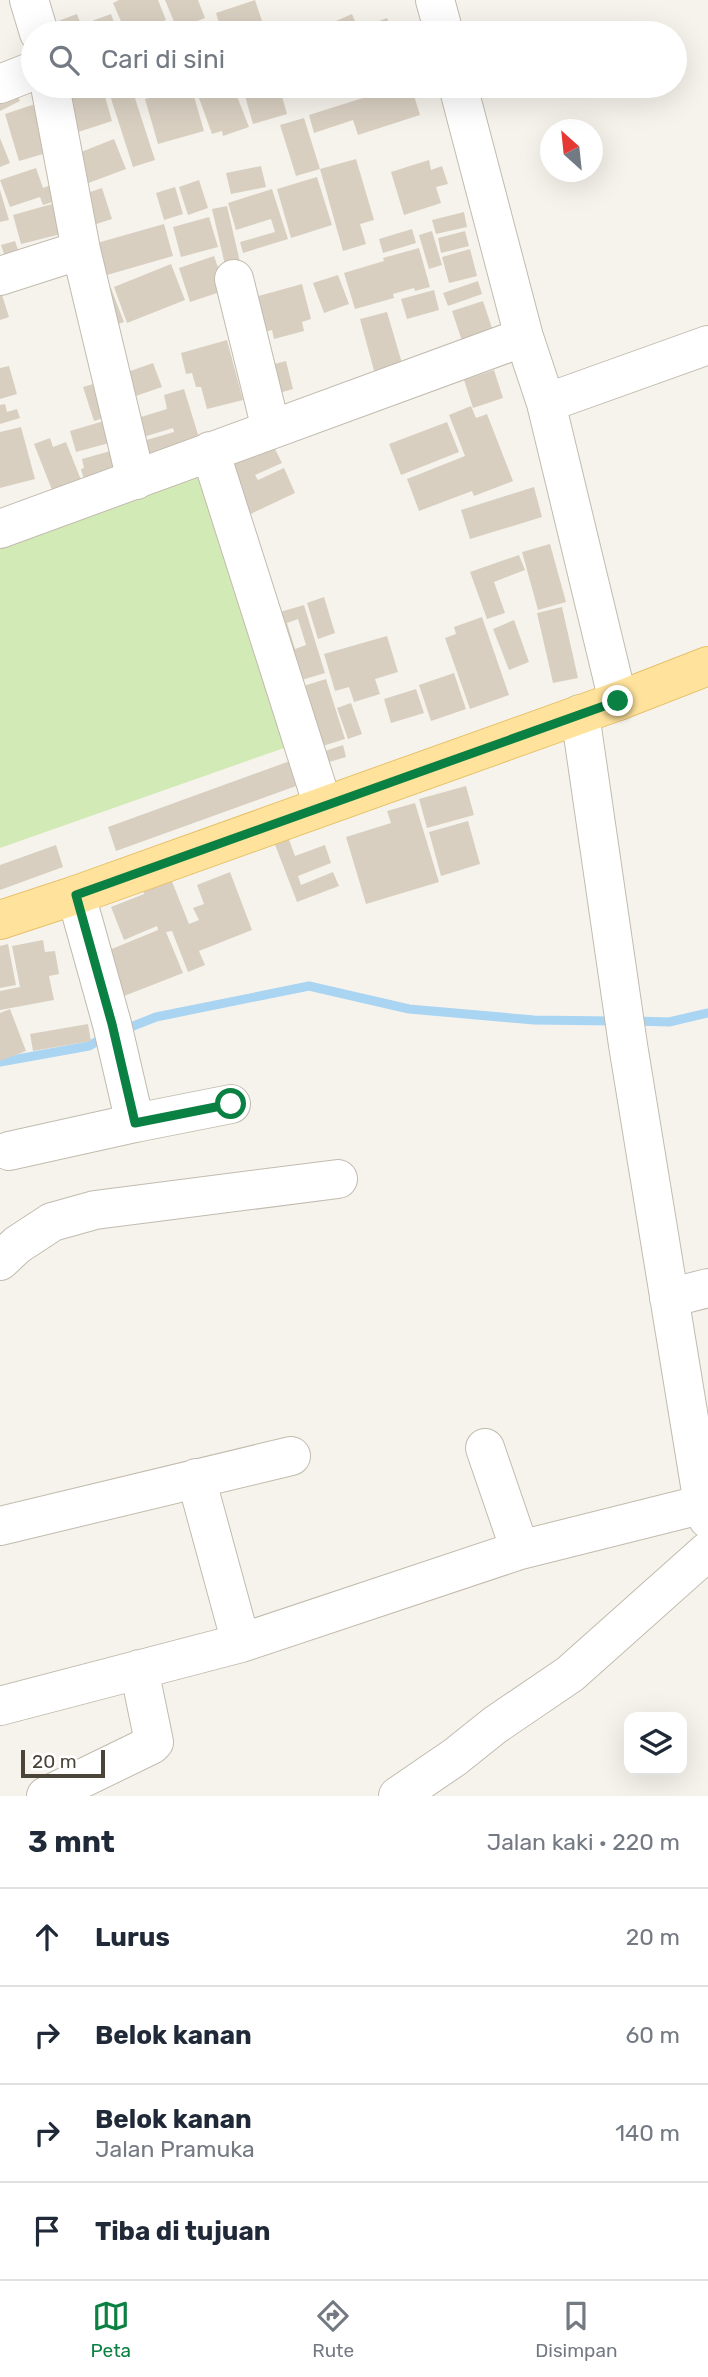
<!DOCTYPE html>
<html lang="id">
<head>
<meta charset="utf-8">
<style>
	body { margin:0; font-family:Rubik,sans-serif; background:#f2f2f3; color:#1f2937 }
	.controls { position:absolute; right:21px; bottom:21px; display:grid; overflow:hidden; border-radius:14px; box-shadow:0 7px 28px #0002 }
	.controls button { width:63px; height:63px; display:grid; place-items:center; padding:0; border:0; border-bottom:2px solid #e0e1e3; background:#fff; color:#1f2937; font:35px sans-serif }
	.compass { position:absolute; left:540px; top:119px; width:63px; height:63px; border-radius:50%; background:#fff; box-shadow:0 7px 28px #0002; rotate:333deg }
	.scale { position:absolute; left:21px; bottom:18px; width:84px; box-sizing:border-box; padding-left:7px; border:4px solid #4b4439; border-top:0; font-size:19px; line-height:24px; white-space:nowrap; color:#4b4439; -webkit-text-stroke:5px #fff; paint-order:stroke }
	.stop { position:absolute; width:21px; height:21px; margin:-16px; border:5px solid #0b8043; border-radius:50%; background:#fff }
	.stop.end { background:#0b8043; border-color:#fff; box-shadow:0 2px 7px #0008 }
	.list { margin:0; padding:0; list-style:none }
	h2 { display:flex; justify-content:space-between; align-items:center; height:91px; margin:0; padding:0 28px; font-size:30px }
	h2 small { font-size:23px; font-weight:400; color:#747a83 }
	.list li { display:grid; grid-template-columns:46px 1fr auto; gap:21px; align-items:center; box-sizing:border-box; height:98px; padding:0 28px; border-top:2px solid #e0e1e3 }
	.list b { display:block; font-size:26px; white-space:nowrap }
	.list p { margin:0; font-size:23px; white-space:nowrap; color:#747a83 }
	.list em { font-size:23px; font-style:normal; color:#747a83 }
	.icon { flex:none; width:38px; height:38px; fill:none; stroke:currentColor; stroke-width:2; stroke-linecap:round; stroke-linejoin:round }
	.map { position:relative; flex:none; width:708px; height:1796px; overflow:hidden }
	.search { position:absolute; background:#fff; box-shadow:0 7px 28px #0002; left:21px; right:21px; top:21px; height:77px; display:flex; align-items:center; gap:18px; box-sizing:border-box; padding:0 24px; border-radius:38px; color:#747a83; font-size:26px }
	.sheet { height:483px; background:#fff }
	nav { display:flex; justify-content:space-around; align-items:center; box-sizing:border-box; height:98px; border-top:2px solid #e0e1e3; background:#fff; font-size:19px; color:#747a83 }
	nav a { display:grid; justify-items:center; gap:4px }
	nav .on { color:#0b8043 }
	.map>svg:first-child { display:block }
	.green { fill:#d2eab5 }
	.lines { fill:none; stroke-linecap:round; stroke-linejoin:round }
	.stream { stroke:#a9d4f2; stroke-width:9 }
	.building { fill:#d8cfc1; fill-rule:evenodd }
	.minor-casing { stroke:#c2bbae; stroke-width:40 }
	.major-casing { stroke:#e6c16a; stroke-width:40 }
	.minor { stroke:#fff; stroke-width:38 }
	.major { stroke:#ffe39c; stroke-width:38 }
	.route { stroke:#0b8043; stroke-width:9 }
</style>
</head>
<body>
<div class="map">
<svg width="708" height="1796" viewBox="0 0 708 1796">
	<rect width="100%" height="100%" fill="#f6f3ec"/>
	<path class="green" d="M 201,468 L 284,748 L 0,848 L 0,542 Z"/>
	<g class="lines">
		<path class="stream" d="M 635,1021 L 669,1022 L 708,1013
			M 123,1030 L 156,1017 L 309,986 L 409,1009 L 534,1020 L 614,1021
			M 0,1062 L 89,1046 L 106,1036"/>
	</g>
	<path class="building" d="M 119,0 L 158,0 L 166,20 L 133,33 L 126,33 L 113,3 Z
		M 165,0 L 198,0 L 205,18 L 177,29 Z
		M 255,0 L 263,24 L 253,27 L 255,33 L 222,33 L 216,13 Z
		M 77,14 L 81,25 L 111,14 L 118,33 L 45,33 L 42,27 Z
		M 352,14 L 360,33 L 323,33 L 320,28 Z
		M 387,18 L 393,33 L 365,33 L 363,27 Z
		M 13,86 L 20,101 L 0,111 L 0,92 Z
		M 54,86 L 102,86 L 112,121 L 69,135 Z
		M 107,86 L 131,86 L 155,160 L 133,167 Z
		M 191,86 L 204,131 L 158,144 L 145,99 Z
		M 200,86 L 233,86 L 249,127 L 223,136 L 222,131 L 212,134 L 195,87 Z
		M 279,86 L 287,114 L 253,124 L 245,96 Z
		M 401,86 L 411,86 L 420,115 L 358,135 L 353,120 L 314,133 L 309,115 Z
		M 35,104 L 50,152 L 19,161 L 5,114 Z
		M 304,118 L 320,169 L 296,176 L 280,125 Z
		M 0,138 L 10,163 L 0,167 Z
		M 114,139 L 126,169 L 83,185 L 71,156 Z
		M 356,159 L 374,220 L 360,224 L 366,244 L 343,251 L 320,169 Z
		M 429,160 L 431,170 L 442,166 L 448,184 L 436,187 L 441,203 L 404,215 L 391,172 Z
		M 261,166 L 266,187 L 231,194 L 226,173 Z
		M 36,168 L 43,188 L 56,183 L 62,199 L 43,205 L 40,197 L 10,207 L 0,180 Z
		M 317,177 L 332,225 L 291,238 L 277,189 Z
		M 199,180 L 208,208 L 188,215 L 179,187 Z
		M 175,187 L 183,214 L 164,220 L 156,193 Z
		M 102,188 L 112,219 L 90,226 L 81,195 Z
		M 272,189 L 288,239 L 243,253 L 240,242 L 275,232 L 271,219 L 236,230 L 228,203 Z
		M 0,190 L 9,220 L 0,222 Z
		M 52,204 L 61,234 L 21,244 L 13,215 Z
		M 227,206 L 240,262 L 225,265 L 212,209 Z
		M 464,212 L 467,227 L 436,234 L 432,220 Z
		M 209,217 L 218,247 L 181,257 L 173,227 Z
		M 164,224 L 173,256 L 107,275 L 97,243 Z
		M 412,229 L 416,243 L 383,253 L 379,239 Z
		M 432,231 L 442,265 L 429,269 L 419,235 Z
		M 465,231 L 469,246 L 441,253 L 438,238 Z
		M 15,241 L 21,259 L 7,263 L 1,245 Z
		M 419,248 L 430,287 L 415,291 L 414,288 L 393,294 L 394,298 L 355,309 L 344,273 L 384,261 L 383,258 Z
		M 470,249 L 477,276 L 449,283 L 442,257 Z
		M 214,256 L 226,290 L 190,302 L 179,268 Z
		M 171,264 L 185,300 L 127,323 L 114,287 Z
		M 338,275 L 349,304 L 324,313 L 313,283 Z
		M 478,281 L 482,294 L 448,306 L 443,293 Z
		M 302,284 L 311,319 L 302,322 L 304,331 L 274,339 L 272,330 L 260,333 L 251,298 Z
		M 111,288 L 124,322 L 111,326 L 99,292 Z
		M 434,290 L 439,310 L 407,319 L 401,299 Z
		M 2,295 L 9,317 L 0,320 L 0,296 Z
		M 483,301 L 493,331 L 462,341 L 452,311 Z
		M 387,312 L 404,370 L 376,378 L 360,319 Z
		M 227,340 L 243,400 L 207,409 L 201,387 L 196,387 L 192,373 L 186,374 L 181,353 Z
		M 286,361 L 293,389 L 279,393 L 262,367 Z
		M 153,363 L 162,387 L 127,399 L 119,375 Z
		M 9,366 L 17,394 L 0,399 L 0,368 Z
		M 494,370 L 503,398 L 473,408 L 464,380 Z
		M 103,381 L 114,415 L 94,421 L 83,387 Z
		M 184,389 L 200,441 L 140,459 L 136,443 L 174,432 L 173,428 L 137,439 L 131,420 L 167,409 L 164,395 Z
		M 5,404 L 7,412 L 17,409 L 20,418 L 0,424 L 0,405 Z
		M 471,406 L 476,418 L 487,414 L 513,481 L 474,496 L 472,491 L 419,511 L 407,479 L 465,456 L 449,415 Z
		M 114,418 L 120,440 L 76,452 L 70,431 Z
		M 447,422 L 459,452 L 401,475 L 389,444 Z
		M 21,427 L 35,479 L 0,488 L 0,432 Z
		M 50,438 L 53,447 L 66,442 L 83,485 L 54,495 L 34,444 Z
		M 271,441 L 282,463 L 255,475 L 258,480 L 284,468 L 295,493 L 242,518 L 218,466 Z
		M 114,450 L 121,476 L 86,486 L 81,469 L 84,468 L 82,459 Z
		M 534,487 L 542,517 L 470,539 L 461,510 Z
		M 550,544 L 566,602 L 538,610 L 522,552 Z
		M 519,555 L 525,570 L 494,582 L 505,613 L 487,619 L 470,572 Z
		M 324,597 L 335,633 L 318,639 L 307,603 Z
		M 304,605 L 325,673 L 295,682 L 273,614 ZM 298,619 L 306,645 L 295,649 L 287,623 Z
		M 562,607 L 578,678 L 553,683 L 537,613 Z
		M 482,617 L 509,695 L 470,709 L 445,638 L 456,634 L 454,627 Z
		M 514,620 L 529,662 L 509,670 L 493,629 Z
		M 387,636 L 398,672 L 375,679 L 380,694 L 354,702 L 349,687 L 335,691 L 324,654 Z
		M 454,673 L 466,709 L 431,721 L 419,685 Z
		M 326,679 L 345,739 L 313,749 L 294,689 Z
		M 416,689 L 424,713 L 391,723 L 384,699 Z
		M 351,703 L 362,734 L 348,739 L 337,708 Z
		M 343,745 L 346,757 L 316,766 L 313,755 Z
		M 301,757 L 310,781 L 116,851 L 108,827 Z
		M 466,786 L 474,815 L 427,828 L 419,799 Z
		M 415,803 L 439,882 L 366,904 L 346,837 L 391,823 L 387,811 Z
		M 468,821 L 480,864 L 441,876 L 429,832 Z
		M 288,837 L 295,856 L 325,845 L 331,863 L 298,876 L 301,885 L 333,872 L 339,886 L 297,902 L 274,842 Z
		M 56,845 L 63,867 L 0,890 L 0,865 Z
		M 230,872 L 252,930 L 199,951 L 205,965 L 188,972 L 172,931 L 166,932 L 183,973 L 119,998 L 102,953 L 158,930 L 157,926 L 124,940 L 111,907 L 144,894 L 143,890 L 171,879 L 189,924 L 199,920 L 193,908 L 204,904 L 197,885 Z
		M 43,940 L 45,952 L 55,951 L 59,974 L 49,976 L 54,1000 L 0,1010 L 0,991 L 20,987 L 12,946 Z
		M 8,944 L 16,985 L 0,988 L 0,946 Z
		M 10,1009 L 26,1051 L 0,1061 L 0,1013 Z
		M 88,1024 L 91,1041 L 33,1051 L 30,1034 Z"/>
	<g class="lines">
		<g class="minor-casing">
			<path id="minor" d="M 29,0 L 39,33
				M 435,0 L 444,33
				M 0,84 L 33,71
				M 50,86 L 81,250 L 136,480
				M 458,86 L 524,337 L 546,403 L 618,701
				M 0,276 L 81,250
				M 234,279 L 271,429
				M 546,403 L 708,345
				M 210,451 L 323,806
				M 0,529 L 524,337
				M 580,714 L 628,1045 L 703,1504 L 708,1519
				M 76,895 L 112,1024 L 135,1123
				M 9,1151 L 135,1123 L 231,1104
				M 0,1261 L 17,1245 L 52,1222 L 95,1210 L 338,1179
				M 669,1298 L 708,1288
				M 485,1448 L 520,1550
				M 196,1478 L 241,1643
				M 0,1526 L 291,1456
				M 0,1706 L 241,1643 L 520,1550 L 708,1503
				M 46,1796 L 151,1745 L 154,1742 L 139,1669
				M 398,1796 L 455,1757 L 495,1725 L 570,1674 L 708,1551"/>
		</g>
		<g class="major-casing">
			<path id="major" d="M 0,920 L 76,895 L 618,701 L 708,666"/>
		</g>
		<use href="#minor" class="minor"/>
		<use href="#major" class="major"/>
	</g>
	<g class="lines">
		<path class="route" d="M 231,1104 L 135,1123 L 112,1024 L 76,895 L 618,701"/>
	</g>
</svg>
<div class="controls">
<button><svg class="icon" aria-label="layers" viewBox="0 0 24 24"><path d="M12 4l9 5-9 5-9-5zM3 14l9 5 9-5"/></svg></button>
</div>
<svg class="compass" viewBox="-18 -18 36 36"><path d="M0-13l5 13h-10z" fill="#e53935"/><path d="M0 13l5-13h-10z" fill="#747a83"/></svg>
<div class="scale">20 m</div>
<div class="stop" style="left:231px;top:1104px"></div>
<div class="stop end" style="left:618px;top:701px"></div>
<div class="search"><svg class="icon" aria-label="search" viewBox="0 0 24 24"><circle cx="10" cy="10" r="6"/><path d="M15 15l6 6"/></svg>Cari di sini</div>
</div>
<section class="sheet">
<h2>3 mnt<small>Jalan kaki · 220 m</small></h2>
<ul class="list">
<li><svg class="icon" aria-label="ahead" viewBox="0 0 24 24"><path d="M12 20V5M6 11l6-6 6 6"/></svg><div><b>Lurus</b></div><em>20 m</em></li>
<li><svg class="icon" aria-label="right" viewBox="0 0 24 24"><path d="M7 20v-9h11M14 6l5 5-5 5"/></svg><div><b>Belok kanan</b></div><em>60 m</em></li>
<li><svg class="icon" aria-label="right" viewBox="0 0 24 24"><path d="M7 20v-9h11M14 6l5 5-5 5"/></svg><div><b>Belok kanan</b><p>Jalan Pramuka</p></div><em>140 m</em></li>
<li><svg class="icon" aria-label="arrive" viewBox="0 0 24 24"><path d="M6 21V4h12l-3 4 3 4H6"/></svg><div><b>Tiba di tujuan</b></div></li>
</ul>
</section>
<nav>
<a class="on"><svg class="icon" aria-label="map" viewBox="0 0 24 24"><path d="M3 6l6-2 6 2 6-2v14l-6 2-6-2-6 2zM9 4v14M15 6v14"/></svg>Peta</a>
<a><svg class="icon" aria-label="directions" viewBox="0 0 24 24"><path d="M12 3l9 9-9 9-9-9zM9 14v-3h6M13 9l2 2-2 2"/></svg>Rute</a>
<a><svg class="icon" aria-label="saved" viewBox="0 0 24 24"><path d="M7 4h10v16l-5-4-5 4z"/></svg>Disimpan</a>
</nav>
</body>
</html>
